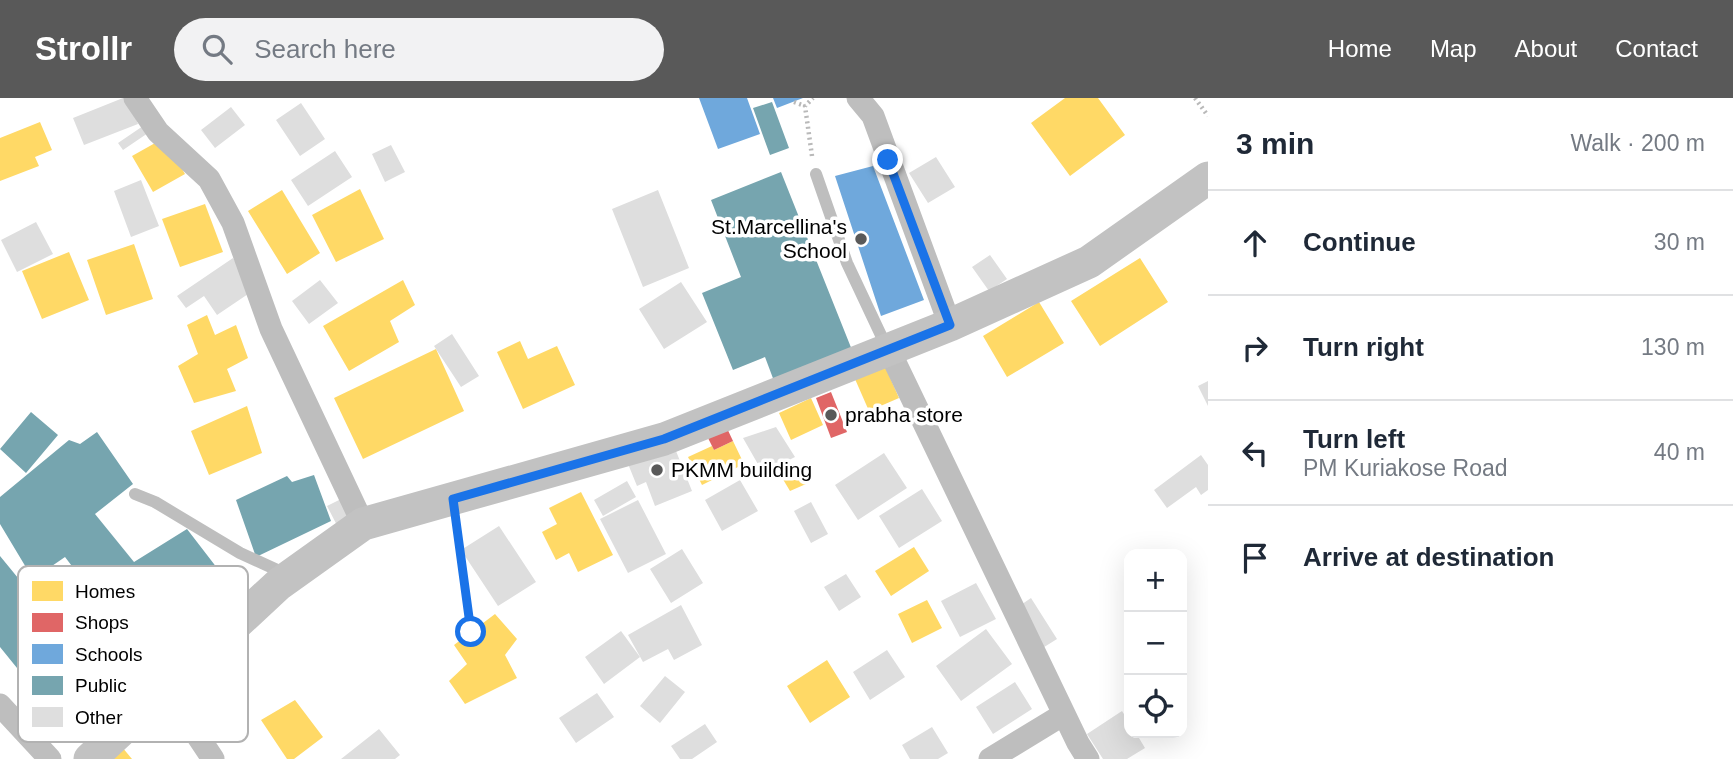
<!DOCTYPE html>
<html lang="en">
<head>
<meta charset="utf-8">
<style>
	body { margin:0; font-family:Helvetica,sans-serif; background:#f2f2f3; color:#1f2937 }
	.controls { position:absolute; right:21px; bottom:21px; display:grid; overflow:hidden; border-radius:14px; box-shadow:0 7px 28px #0002 }
	.controls button { width:63px; height:63px; display:grid; place-items:center; padding:0; border:0; border-bottom:2px solid #e0e1e3; background:#fff; color:#1f2937; font:35px sans-serif }
	.stop { position:absolute; width:21px; height:21px; margin:-16px; border:5px solid #1a73e8; border-radius:50%; background:#fff }
	.stop.end { background:#1a73e8; border-color:#fff; box-shadow:0 2px 7px #0008 }
	.list { margin:0; padding:0; list-style:none }
	h2 { display:flex; justify-content:space-between; align-items:center; height:91px; margin:0; padding:0 28px; font-size:30px }
	h2 small { font-size:23px; font-weight:400; color:#747a83 }
	.list li { display:grid; grid-template-columns:46px 1fr auto; gap:21px; align-items:center; box-sizing:border-box; height:105px; padding:0 28px; border-top:2px solid #e0e1e3 }
	.list b { display:block; font-size:26px; white-space:nowrap }
	.list p { margin:0; font-size:23px; white-space:nowrap; color:#747a83 }
	.list em { font-size:23px; font-style:normal; color:#747a83 }
	.icon { flex:none; width:38px; height:38px; fill:none; stroke:currentColor; stroke-width:2; stroke-linecap:round; stroke-linejoin:round }
	.map { position:relative; flex:none; width:1208px; height:661px; overflow:hidden }
	header { display:flex; align-items:center; gap:42px; box-sizing:border-box; height:98px; padding:0 35px; background:#595959; color:#fff }
	header strong { font-size:33px }
	nav { display:flex; gap:38px; margin-inline-start:auto; font-size:24px }
	.search { width:490px; height:63px; background:#f2f2f3; display:flex; align-items:center; gap:18px; box-sizing:border-box; padding:0 24px; border-radius:38px; color:#747a83; font-size:26px }
	main { display:flex }
	aside { flex:1; background:#fff }
	.map>svg:first-child { display:block }
	.homes { fill:#ffd966 }
	.shops { fill:#e06666 }
	.schools { fill:#6fa8dc }
	.public { fill:#76a5af }
	.building { fill:#dedede }
	.lines { fill:none; stroke-linecap:round; stroke-linejoin:round }
	.path { stroke:#b9b9b9; stroke-width:4.5; stroke-dasharray:2 3.5; stroke-linecap:butt }
	.lane { stroke:#bebebe; stroke-width:12 }
	.street { stroke:#bebebe; stroke-width:23 }
	.secondary { stroke:#c2c2c2; stroke-width:33 }
	.route { stroke:#1a73e8; stroke-width:9 }
	.poi-dot { fill:#595959; stroke:#fff; stroke-width:2.5 }
	.labels { text-anchor:middle; stroke-width:7; stroke-linejoin:round; paint-order:stroke }
	.poi-label { font-size:21px; fill:#000; stroke:#fff; text-anchor:start }
	.key { fill:#fff; stroke:#b2b2b2; stroke-width:2 }
	.key-label { font-size:19px; fill:#000 }
</style>
</head>
<body>
<header>
<strong>Strollr</strong>
<div class="search"><svg class="icon" aria-label="search" viewBox="0 0 24 24"><circle cx="10" cy="10" r="6"/><path d="M15 15l6 6"/></svg>Search here</div>
<nav><a>Home</a><a>Map</a><a>About</a><a>Contact</a></nav>
</header>
<main>
<div class="map">
<svg width="1208" height="661" viewBox="0 0 1208 661">
	<rect width="100%" height="100%" fill="#fff"/>
	<path class="homes" d="M 1065,0 L 1098,0 L 1125,37 L 1070,78 L 1031,25 Z
		M 40,24 L 52,52 L 35,59 L 39,68 L 0,83 L 0,40 Z
		M 164,40 L 185,76 L 153,94 L 132,58 Z
		M 360,91 L 384,141 L 336,164 L 312,117 Z
		M 282,92 L 320,155 L 287,176 L 248,113 Z
		M 205,106 L 223,154 L 180,169 L 162,121 Z
		M 134,146 L 153,201 L 106,217 L 87,162 Z
		M 69,154 L 89,202 L 42,221 L 22,173 Z
		M 1140,160 L 1168,204 L 1100,248 L 1071,203 Z
		M 403,182 L 415,207 L 390,223 L 399,244 L 349,273 L 323,228 Z
		M 1039,204 L 1064,245 L 1007,279 L 983,238 Z
		M 207,217 L 215,237 L 236,227 L 248,260 L 227,271 L 236,293 L 194,305 L 178,268 L 198,256 L 187,227 Z
		M 520,243 L 528,261 L 557,248 L 575,287 L 523,311 L 497,254 Z
		M 436,251 L 464,313 L 363,361 L 334,300 Z
		M 885,268 L 899,300 L 869,313 L 855,281 Z
		M 811,300 L 823,327 L 791,342 L 779,315 Z
		M 247,308 L 262,355 L 209,377 L 191,333 Z
		M 733,343 L 744,366 L 702,387 L 688,359 L 712,348 L 714,352 Z
		M 798,371 L 806,386 L 790,393 L 781,378 Z
		M 581,394 L 613,457 L 578,474 L 569,455 L 556,462 L 542,434 L 557,426 L 549,410 Z
		M 914,449 L 929,473 L 891,498 L 875,473 Z
		M 927,502 L 942,530 L 912,545 L 898,516 Z
		M 495,516 L 517,541 L 505,557 L 517,580 L 465,606 L 449,583 L 467,566 L 454,547 Z
		M 827,562 L 850,599 L 810,625 L 787,588 Z
		M 295,602 L 323,639 L 294,661 L 287,661 L 261,622 Z
		M 122,649 L 132,661 L 107,661 Z"/>
	<path class="shops" d="M 831,294 L 847,334 L 831,340 L 816,300 Z
		M 725,326 L 733,343 L 714,352 L 706,336 Z"/>
	<path class="schools" d="M 699,0 L 747,0 L 760,36 L 718,51 Z
		M 773,0 L 803,0 L 777,10 Z
		M 873,68 L 924,202 L 881,218 L 835,78 Z"/>
	<path class="public" d="M 772,4 L 789,50 L 770,57 L 753,10 Z
		M 781,74 L 852,252 L 774,283 L 765,259 L 733,272 L 702,195 L 741,179 L 711,102 Z
		M 31,314 L 58,337 L 26,375 L 0,351 Z
		M 97,334 L 133,386 L 95,416 L 134,464 L 187,431 L 224,479 L 134,549 L 156,577 L 114,611 L 94,582 L 51,612 L 0,549 L 0,458 L 64,536 L 100,505 L 65,459 L 33,481 L 0,426 L 0,399 L 69,342 L 80,346 Z
		M 314,377 L 331,423 L 256,459 L 236,402 L 287,378 L 292,384 Z"/>
	<path class="building" d="M 123,0 L 128,0 L 138,26 L 84,47 L 73,20 Z
		M 301,5 L 325,41 L 300,58 L 276,22 Z
		M 231,9 L 245,27 L 215,50 L 201,32 Z
		M 143,28 L 148,35 L 123,52 L 118,45 Z
		M 391,47 L 405,74 L 385,84 L 372,56 Z
		M 335,53 L 352,79 L 308,108 L 291,82 Z
		M 936,59 L 955,89 L 928,105 L 909,75 Z
		M 141,82 L 159,128 L 131,139 L 114,93 Z
		M 658,92 L 689,170 L 643,189 L 612,111 Z
		M 36,124 L 53,156 L 17,174 L 1,142 Z
		M 990,157 L 1007,181 L 989,193 L 972,169 Z
		M 233,160 L 254,192 L 217,217 L 204,198 L 186,210 L 177,198 Z
		M 320,182 L 338,205 L 309,226 L 292,203 Z
		M 681,184 L 707,224 L 664,251 L 639,211 Z
		M 452,236 L 479,278 L 461,289 L 434,248 Z
		M 1208,283 L 1208,308 L 1198,288 Z
		M 776,329 L 795,359 L 763,375 L 743,340 Z
		M 672,343 L 692,393 L 655,408 L 646,384 L 637,388 L 626,361 Z
		M 884,355 L 907,390 L 858,422 L 835,387 Z
		M 1201,357 L 1208,367 L 1208,392 L 1201,397 L 1196,389 L 1167,410 L 1154,392 Z
		M 740,382 L 758,413 L 722,433 L 705,402 Z
		M 627,383 L 636,399 L 603,418 L 594,402 Z
		M 922,391 L 942,423 L 899,450 L 879,418 Z
		M 341,401 L 355,428 L 341,435 L 327,408 Z
		M 638,402 L 666,456 L 628,475 L 600,421 Z
		M 811,404 L 828,436 L 811,445 L 794,413 Z
		M 499,428 L 536,484 L 498,508 L 461,452 Z
		M 682,451 L 703,485 L 671,505 L 650,471 Z
		M 846,476 L 861,499 L 839,513 L 824,489 Z
		M 976,485 L 996,521 L 960,539 L 941,503 Z
		M 1031,500 L 1057,541 L 1041,551 L 1015,511 Z
		M 681,507 L 702,547 L 674,562 L 668,551 L 643,564 L 628,537 Z
		M 986,531 L 1012,566 L 961,603 L 936,568 Z
		M 621,533 L 640,559 L 604,586 L 585,559 Z
		M 887,552 L 905,579 L 870,602 L 853,574 Z
		M 665,578 L 685,594 L 660,625 L 640,608 Z
		M 1015,584 L 1032,611 L 993,636 L 976,609 Z
		M 597,595 L 614,619 L 576,645 L 559,620 Z
		M 1122,613 L 1129,624 L 1129,635 L 1136,635 L 1145,650 L 1127,661 L 1103,661 L 1087,636 Z
		M 705,626 L 717,644 L 692,661 L 680,661 L 671,648 Z
		M 932,629 L 948,655 L 938,661 L 910,661 L 902,647 Z
		M 379,631 L 400,657 L 395,661 L 341,661 Z"/>
	<g class="lines">
		<path class="path" d="M 1195,0 L 1208,18
			M 794,4 L 805,8
			M 812,58 L 805,8 L 813,0
			M 457,430 L 471,534"/>
		<path class="lane" d="M 816,76 L 847,165 L 887,250
			M 135,396 L 155,404 L 240,455 L 286,476"/>
		<path class="street" d="M 135,0 L 158,34 L 209,81 L 233,125 L 271,231 L 363,426
			M 858,0 L 873,18 L 950,227
			M 888,250 L 1078,645 L 1088,661
			M 167,592 L 213,661
			M 0,607 L 50,661
			M 990,661 L 1064,616"/>
		<path class="secondary" d="M 90,661 L 279,486 L 363,426 L 664,341 L 950,227 L 1089,164 L 1208,80"/>
	</g>
	<g class="lines">
		<path class="route" d="M 471,534 L 453,401 L 664,341 L 950,227 L 888,62"/>
	</g>
	<g class="poi-dot">
		<circle cx="861" cy="141" r="7"/>
		<circle cx="831" cy="317" r="7"/>
		<circle cx="657" cy="372" r="7"/>
	</g>
	<g class="labels">
		<g class="poi-label">
			<text x="847" y="136" text-anchor="end">St.Marcellina's<tspan x="847" dy="24">School</tspan></text>
			<text x="845" y="324">prabha store</text>
			<text x="671" y="379">PKMM building</text>
		</g>
	</g>
	<rect x="18" y="468" width="230" height="176" rx="10" class="key"/>
	<rect x="32" y="483" width="31" height="20" fill="#ffd966"/>
	<rect x="32" y="515" width="31" height="19" fill="#e06666"/>
	<rect x="32" y="546" width="31" height="20" fill="#6fa8dc"/>
	<rect x="32" y="578" width="31" height="19" fill="#76a5af"/>
	<rect x="32" y="609" width="31" height="20" fill="#dedede"/>
	<g class="key-label">
		<text x="75" y="500">Homes</text>
		<text x="75" y="531">Shops</text>
		<text x="75" y="563">Schools</text>
		<text x="75" y="594">Public</text>
		<text x="75" y="626">Other</text>
	</g>
</svg>
<div class="controls">
<button>+</button>
<button>−</button>
<button><svg class="icon" aria-label="locate" viewBox="0 0 24 24"><circle cx="12" cy="12" r="6"/><path d="M12 2v4M12 18v4M2 12h4M18 12h4"/></svg></button>
</div>
<div class="stop" style="left:471px;top:534px"></div>
<div class="stop end" style="left:888px;top:62px"></div>
</div>
<aside>
<h2>3 min<small>Walk · 200 m</small></h2>
<ul class="list">
<li><svg class="icon" aria-label="ahead" viewBox="0 0 24 24"><path d="M12 20V5M6 11l6-6 6 6"/></svg><div><b>Continue</b></div><em>30 m</em></li>
<li><svg class="icon" aria-label="right" viewBox="0 0 24 24"><path d="M7 20v-9h11M14 6l5 5-5 5"/></svg><div><b>Turn right</b></div><em>130 m</em></li>
<li><svg class="icon" aria-label="left" viewBox="0 0 24 24"><path d="M17 20v-9H6M10 6l-5 5 5 5"/></svg><div><b>Turn left</b><p>PM Kuriakose Road</p></div><em>40 m</em></li>
<li><svg class="icon" aria-label="arrive" viewBox="0 0 24 24"><path d="M6 21V4h12l-3 4 3 4H6"/></svg><div><b>Arrive at destination</b></div></li>
</ul>
</aside>
</main>
</body>
</html>
